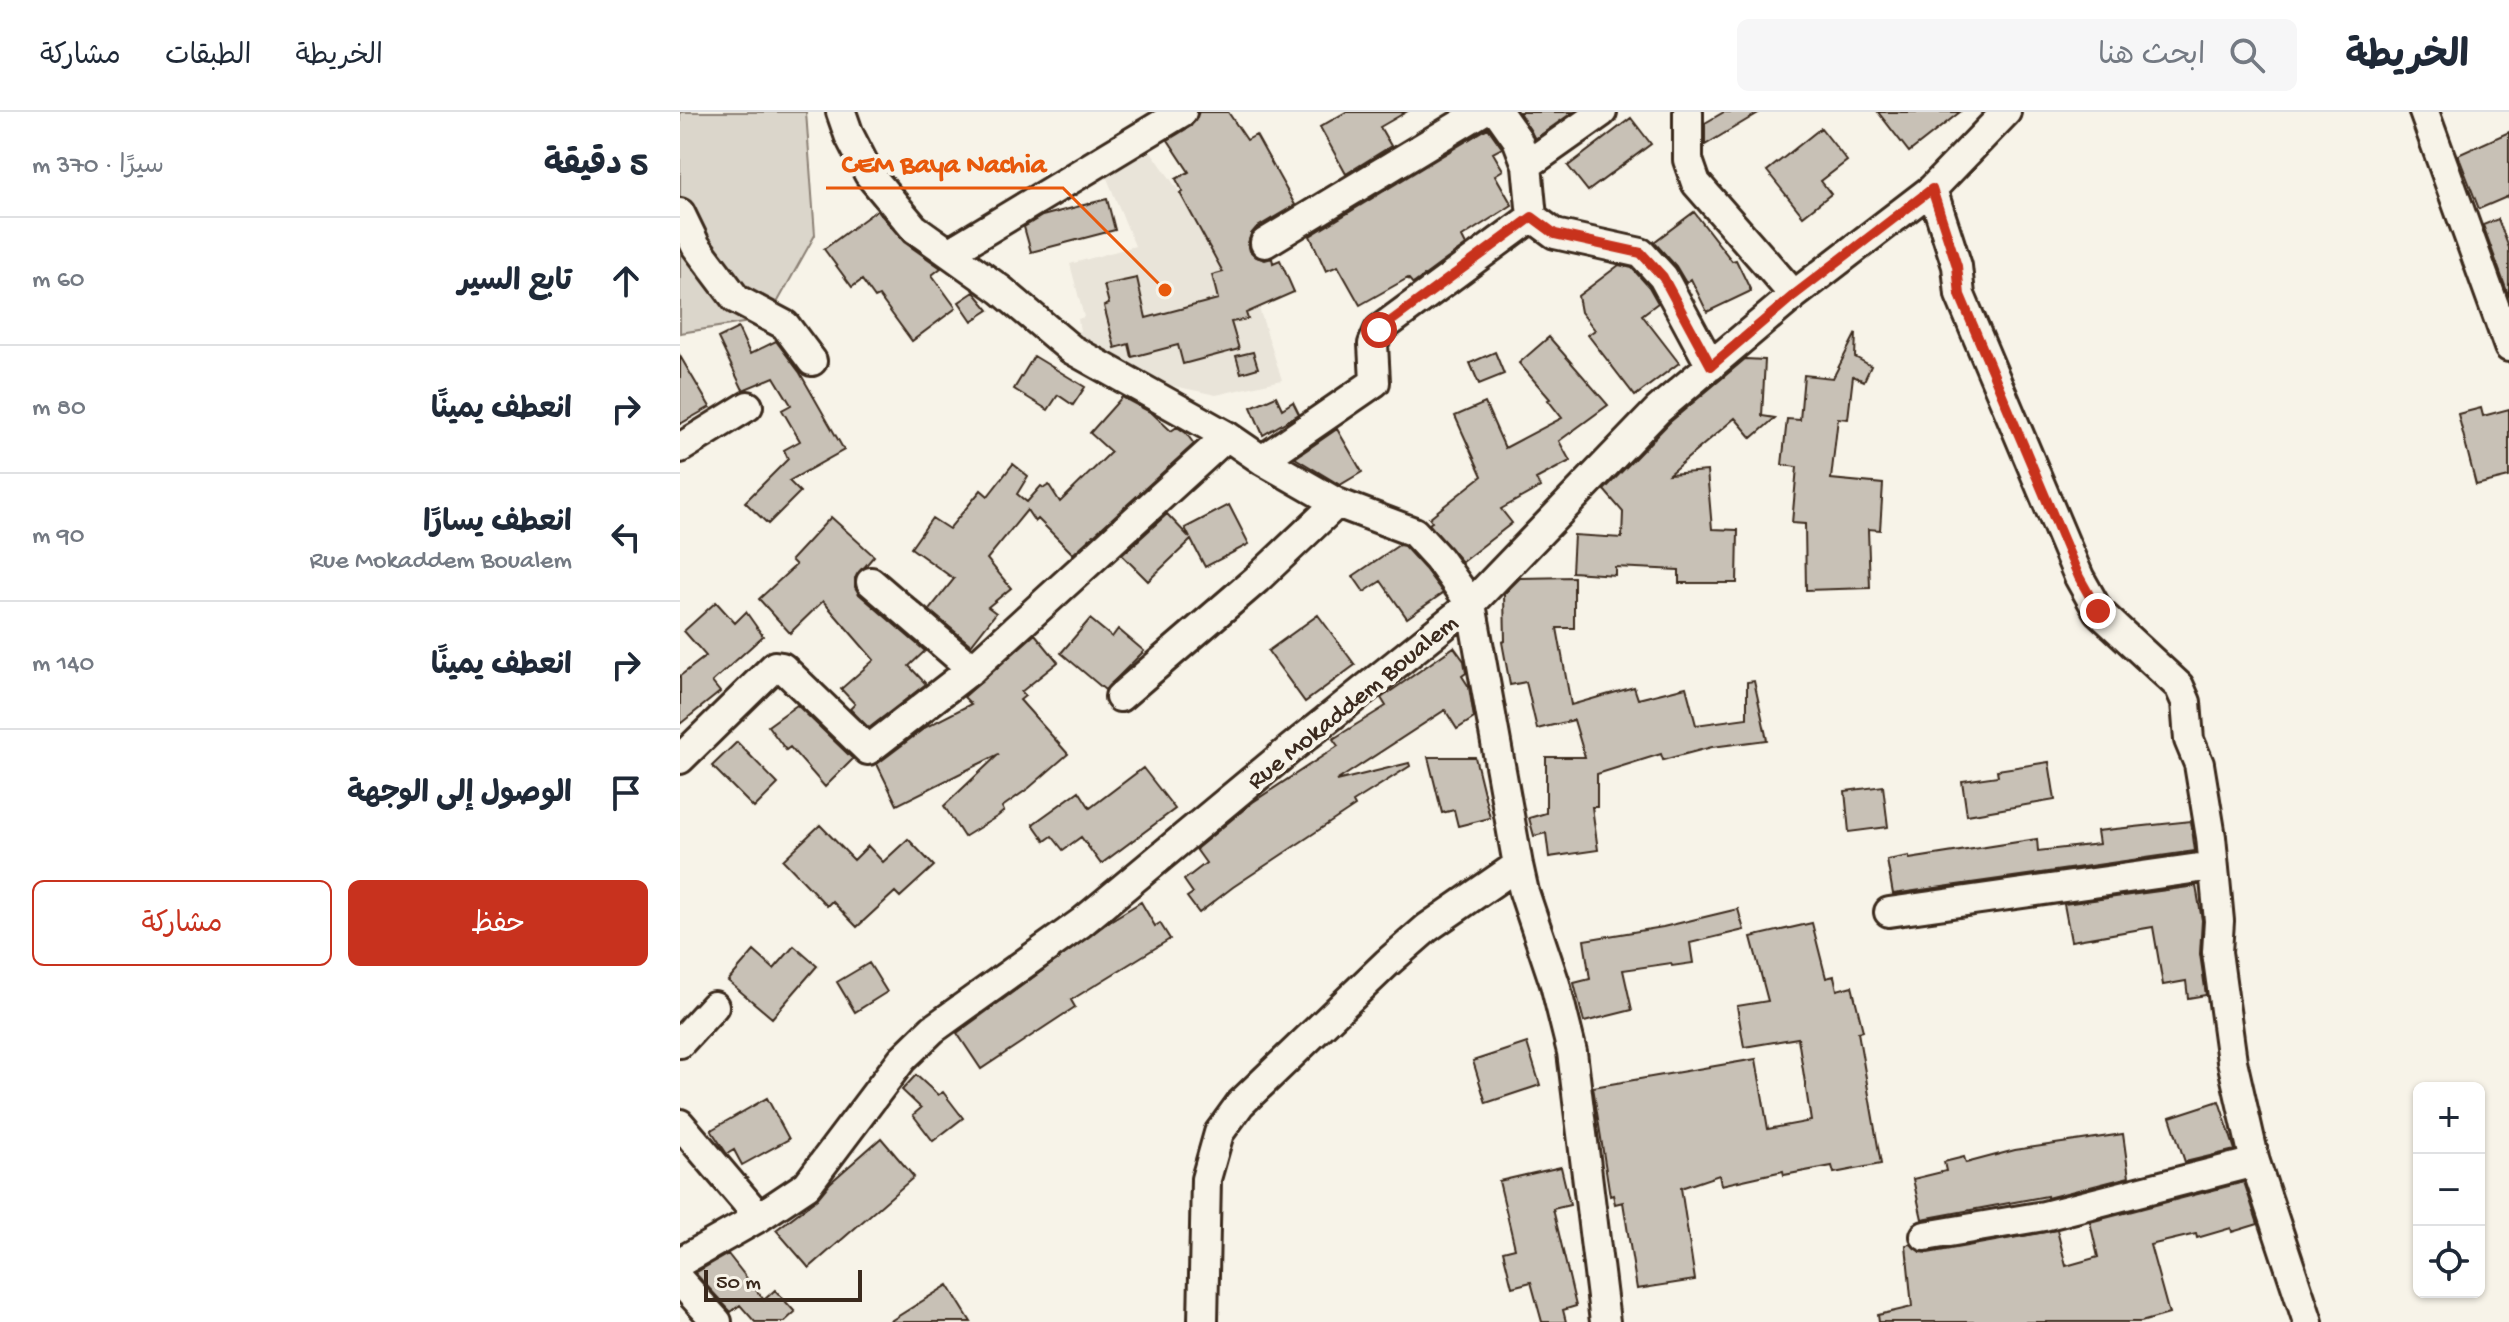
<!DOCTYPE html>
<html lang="ar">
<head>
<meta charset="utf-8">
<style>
	body { margin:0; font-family:"Gochi Hand","Playpen Sans Arabic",sans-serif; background:#f6f6f7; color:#1f2937; direction:rtl }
	.controls { position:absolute; right:24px; bottom:24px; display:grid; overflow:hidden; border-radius:12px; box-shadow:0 2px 6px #0004 }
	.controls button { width:72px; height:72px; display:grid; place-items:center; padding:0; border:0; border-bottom:2px solid #e0e1e3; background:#fff; color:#1f2937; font:40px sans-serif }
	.scale { position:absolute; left:24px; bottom:20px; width:158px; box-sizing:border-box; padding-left:8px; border:4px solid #3b2a1e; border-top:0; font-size:22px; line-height:28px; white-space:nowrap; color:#3b2a1e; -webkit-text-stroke:6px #f7f3e8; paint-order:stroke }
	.stop { position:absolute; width:24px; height:24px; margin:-18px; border:6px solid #c8321e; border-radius:50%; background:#fff }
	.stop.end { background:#c8321e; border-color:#fff; box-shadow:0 2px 8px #0008 }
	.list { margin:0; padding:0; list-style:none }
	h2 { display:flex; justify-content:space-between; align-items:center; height:104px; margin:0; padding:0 32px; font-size:34px }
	h2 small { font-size:26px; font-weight:400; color:#747a83 }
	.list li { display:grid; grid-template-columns:52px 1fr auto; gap:24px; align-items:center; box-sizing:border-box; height:128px; padding:0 32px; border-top:2px solid #e0e1e3 }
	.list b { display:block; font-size:30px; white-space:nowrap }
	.list p { margin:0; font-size:26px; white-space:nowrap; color:#747a83 }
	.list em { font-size:26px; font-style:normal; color:#747a83 }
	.actions { display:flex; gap:16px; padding:24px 32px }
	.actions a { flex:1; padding:18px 0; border:2px solid #c8321e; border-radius:12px; text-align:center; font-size:28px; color:#c8321e }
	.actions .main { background:#c8321e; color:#fff }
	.icon { flex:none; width:44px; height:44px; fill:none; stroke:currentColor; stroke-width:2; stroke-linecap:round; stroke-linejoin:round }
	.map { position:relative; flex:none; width:1829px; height:1210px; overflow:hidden; direction:ltr }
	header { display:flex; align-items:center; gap:48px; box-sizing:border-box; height:112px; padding:0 40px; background:#fff; border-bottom:2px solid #e0e1e3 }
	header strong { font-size:38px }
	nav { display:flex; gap:44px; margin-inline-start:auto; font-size:28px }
	.search { width:560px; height:72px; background:#f6f6f7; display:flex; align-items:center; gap:20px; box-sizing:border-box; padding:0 28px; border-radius:12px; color:#747a83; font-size:30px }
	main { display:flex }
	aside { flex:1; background:#fff }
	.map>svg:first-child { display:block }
	.built { fill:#e9e4d9 }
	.green { fill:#dbd6cb; stroke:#8b8074; stroke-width:2 }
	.building { fill:#c8c1b6; stroke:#3b2a1e; stroke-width:2 }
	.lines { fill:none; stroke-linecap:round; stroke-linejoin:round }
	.minor-casing { stroke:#3b2a1e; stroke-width:34 }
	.minor { stroke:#f7f3e8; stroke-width:28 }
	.route { stroke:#c8321e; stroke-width:10 }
	.labels { text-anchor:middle; stroke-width:8; stroke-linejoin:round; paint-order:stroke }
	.street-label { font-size:26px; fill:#3b2a1e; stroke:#f7f3e8 }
	.leader { fill:none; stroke:#e8590c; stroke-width:3 }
	.callout-dot { fill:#e8590c; stroke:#f7f3e8; stroke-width:3 }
	.callout-label { font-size:28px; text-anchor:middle; font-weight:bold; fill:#e8590c; stroke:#f7f3e8; stroke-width:8; stroke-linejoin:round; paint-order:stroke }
</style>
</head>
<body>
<header>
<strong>الخريطة</strong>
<div class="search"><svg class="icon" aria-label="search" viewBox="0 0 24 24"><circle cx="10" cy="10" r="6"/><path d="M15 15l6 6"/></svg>ابحث هنا</div>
<nav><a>الخريطة</a><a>الطبقات</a><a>مشاركة</a></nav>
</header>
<main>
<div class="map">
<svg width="1829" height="1210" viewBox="0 0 1829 1210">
	<rect width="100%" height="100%" fill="#f7f3e8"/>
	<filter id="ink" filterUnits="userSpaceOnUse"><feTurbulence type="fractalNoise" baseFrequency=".0125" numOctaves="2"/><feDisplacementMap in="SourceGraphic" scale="16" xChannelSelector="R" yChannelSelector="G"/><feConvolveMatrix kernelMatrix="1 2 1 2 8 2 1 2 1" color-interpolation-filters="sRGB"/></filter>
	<g filter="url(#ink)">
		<path class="built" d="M 468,35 L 541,139 L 562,143 L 602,268 L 536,283 L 480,271 L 438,255 L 391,220 L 400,219 L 398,207 L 404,205 L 390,152 L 455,134 L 424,59 Z"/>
		<path class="green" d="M 0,0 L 126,0 L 135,123 L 88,207 L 0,221 Z"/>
		<path class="building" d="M 519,0 L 548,0 L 567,28 L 576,23 L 615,93 L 576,116 L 571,122 L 568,131 L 570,139 L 576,145 L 585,148 L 592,146 L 593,151 L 600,148 L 614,180 L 566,201 L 568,207 L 551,210 L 559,237 L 503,252 L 498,233 L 452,245 L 449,232 L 435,236 L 424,194 L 429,192 L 424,173 L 457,166 L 466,206 L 538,187 L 532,163 L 543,160 L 500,81 L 503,80 L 496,67 L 509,60 L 488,28 L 511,14 Z
			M 666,0 L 726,0 L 700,15 L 711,34 L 666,62 L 640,15 Z
			M 839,0 L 893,0 L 855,27 Z
			M 1044,0 L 1080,0 L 1025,33 L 1025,11 Z
			M 1198,0 L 1280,0 L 1229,40 Z
			M 951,6 L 971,32 L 908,79 L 888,54 Z
			M 808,16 L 822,36 L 813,41 L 823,58 L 815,63 L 832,93 L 782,125 L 786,133 L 733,172 L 728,166 L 680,193 L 658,154 L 646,159 L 630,124 Z
			M 1141,16 L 1167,49 L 1141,69 L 1151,82 L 1123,104 L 1087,59 Z
			M 1829,20 L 1829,84 L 1799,97 L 1778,43 Z
			M 427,87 L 435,118 L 351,140 L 344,115 L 362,104 Z
			M 197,98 L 224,130 L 261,156 L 252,163 L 276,196 L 232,229 L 199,184 L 195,186 L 182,168 L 172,175 L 144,137 Z
			M 1014,100 L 1052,149 L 1056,148 L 1071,179 L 1027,200 L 1011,167 L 1006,171 L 996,154 L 974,130 Z
			M 1818,107 L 1829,136 L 1829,185 L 1803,113 Z
			M 939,153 L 952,156 L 969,175 L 978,191 L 962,203 L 999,251 L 955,284 L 908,223 L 915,218 L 901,200 L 898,184 Z
			M 294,180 L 309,198 L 292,209 L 279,190 Z
			M 58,216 L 70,242 L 96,229 L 120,261 L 164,338 L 109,369 L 120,380 L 88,412 L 65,390 L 108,347 L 104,338 L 120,329 L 102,298 L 111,293 L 94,265 L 63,278 L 38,226 Z
			M 1176,221 L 1175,245 L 1191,254 L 1184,269 L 1173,264 L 1168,307 L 1158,306 L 1151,367 L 1203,372 L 1200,418 L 1188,417 L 1190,476 L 1126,478 L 1125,412 L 1112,411 L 1117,355 L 1102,353 L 1107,307 L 1120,308 L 1124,263 L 1153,266 Z
			M 869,225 L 928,293 L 879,329 L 890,349 L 856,367 L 860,375 L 821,397 L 832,411 L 782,450 L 749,412 L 752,410 L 749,406 L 802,364 L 775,304 L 805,291 L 825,336 L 882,306 L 868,288 L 870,287 L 839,251 Z
			M 573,240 L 578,256 L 561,261 L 556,244 Z
			M 815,240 L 824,262 L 799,272 L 790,251 Z
			M 0,244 L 30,295 L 0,312 Z
			M 354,244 L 405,275 L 393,293 L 378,283 L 368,298 L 334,277 Z
			M 1065,247 L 1085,248 L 1082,304 L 1095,306 L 1072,326 L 1055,306 L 989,362 L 1027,359 L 1032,417 L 1058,418 L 1057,471 L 999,471 L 999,458 L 935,455 L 935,463 L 892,460 L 894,423 L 942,426 L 943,400 L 924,378 L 990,310 Z
			M 596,284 L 602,297 L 613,290 L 619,302 L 583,323 L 571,295 Z
			M 442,285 L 472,301 L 491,319 L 497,315 L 506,321 L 514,332 L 393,442 L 358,407 L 355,410 L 347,398 L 307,447 L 331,476 L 308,495 L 316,501 L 291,533 L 249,498 L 274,467 L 231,436 L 252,406 L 269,417 L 301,378 L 308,384 L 333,352 L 348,364 L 337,382 L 347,390 L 361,374 L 364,376 L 369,373 L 380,390 L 431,340 L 410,321 Z
			M 1801,296 L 1803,304 L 1829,297 L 1829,365 L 1796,373 L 1778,302 Z
			M 657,317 L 682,360 L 660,373 L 615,346 Z
			M 549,393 L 569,432 L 525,455 L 511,428 L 468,469 L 442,443 L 487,402 L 510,426 L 505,416 Z
			M 151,405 L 194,444 L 175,466 L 175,475 L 179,482 L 245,539 L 229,554 L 246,572 L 189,616 L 170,597 L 175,592 L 161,577 L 194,548 L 143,489 L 110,521 L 79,487 L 116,453 L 111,448 Z
			M 719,433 L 724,434 L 745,457 L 763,481 L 727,506 L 701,469 L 684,480 L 673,464 Z
			M 894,465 L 894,516 L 877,516 L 891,593 L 954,575 L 958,587 L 1006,575 L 1016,613 L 1067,606 L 1067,570 L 1074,569 L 1087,628 L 1032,635 L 983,648 L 981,642 L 917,662 L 917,695 L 912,695 L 918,738 L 869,745 L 866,721 L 854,724 L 849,706 L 866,701 L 866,645 L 905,645 L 894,608 L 857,617 L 846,570 L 830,573 L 822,530 L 825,529 L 824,482 L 840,466 Z
			M 36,490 L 55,511 L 66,500 L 83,524 L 32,570 L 40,580 L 0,612 L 0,564 L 26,544 L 4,519 Z
			M 638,503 L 675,553 L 625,590 L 588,539 Z
			M 410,507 L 432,525 L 438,517 L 464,539 L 425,578 L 381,541 Z
			M 355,522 L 378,550 L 341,580 L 345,584 L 340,588 L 388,642 L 349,676 L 322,695 L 324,699 L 318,704 L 284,725 L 264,694 L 319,642 L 217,693 L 197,652 L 246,615 L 291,592 L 284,585 Z
			M 774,535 L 784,549 L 786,561 L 782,564 L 789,575 L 794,606 L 777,617 L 765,598 L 656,669 L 729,651 L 730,654 L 673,690 L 675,694 L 553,775 L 519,801 L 507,785 L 513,781 L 504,768 L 526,751 L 516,737 L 573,690 L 658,634 L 653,627 L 706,594 L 701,586 Z
			M 117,593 L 173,647 L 145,675 L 110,635 L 106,638 L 88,614 Z
			M 57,630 L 98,672 L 74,696 L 32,654 Z
			M 748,645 L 795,645 L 810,706 L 778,714 L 774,698 L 762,701 Z
			M 1369,650 L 1375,688 L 1287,703 L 1282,669 L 1318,664 L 1317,658 Z
			M 463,656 L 495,697 L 421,752 L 401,725 L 383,738 L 372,724 L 365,729 L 353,712 L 399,679 L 410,696 Z
			M 1203,674 L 1208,715 L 1169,720 L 1165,679 Z
			M 1511,709 L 1515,739 L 1213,782 L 1207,748 L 1229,744 L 1229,747 L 1357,727 L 1358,739 L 1419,732 L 1417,719 Z
			M 140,713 L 174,748 L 188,734 L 203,750 L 228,727 L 254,754 L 220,785 L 215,780 L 177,815 L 152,789 L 147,794 L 103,748 Z
			M 1516,774 L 1522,808 L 1520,842 L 1526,883 L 1508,886 L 1506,869 L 1483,873 L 1473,815 L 1391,829 L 1384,792 Z
			M 461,790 L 475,814 L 480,811 L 490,827 L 391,888 L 395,895 L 301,957 L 277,921 L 430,809 Z
			M 1058,797 L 1064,818 L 1010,831 L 1013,851 L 992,854 L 991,851 L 943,858 L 952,898 L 904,910 L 894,871 L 910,867 L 904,828 L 983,815 Z
			M 1132,811 L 1146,866 L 1154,864 L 1157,878 L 1172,874 L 1183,919 L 1178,920 L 1201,1052 L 1154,1061 L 1152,1054 L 1104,1063 L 1103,1059 L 1041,1073 L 1039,1063 L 1001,1076 L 1015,1168 L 957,1177 L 943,1090 L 935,1092 L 933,1083 L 930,1084 L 913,975 L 1076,947 L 1088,1017 L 1131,1009 L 1118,926 L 1064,935 L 1057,894 L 1088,889 L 1071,825 Z
			M 114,834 L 137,854 L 92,906 L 48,869 L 74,839 L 94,857 Z
			M 189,851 L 207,880 L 175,900 L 157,870 Z
			M 847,931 L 860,973 L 806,991 L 793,949 Z
			M 236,963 L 258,983 L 263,980 L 283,1006 L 253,1029 L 233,1003 L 241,996 L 222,978 Z
			M 87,986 L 109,1027 L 62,1053 L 54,1038 L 47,1042 L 31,1018 Z
			M 1539,989 L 1555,1038 L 1505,1050 L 1490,1005 Z
			M 1443,1022 L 1449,1065 L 1367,1086 L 1367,1084 L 1242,1107 L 1233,1067 L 1266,1059 L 1264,1050 L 1284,1045 L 1286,1051 L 1335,1038 Z
			M 201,1026 L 234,1065 L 129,1156 L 96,1118 L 137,1087 L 150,1071 Z
			M 881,1055 L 890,1093 L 873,1097 L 896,1194 L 883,1198 L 886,1210 L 862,1210 L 851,1170 L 832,1175 L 823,1139 L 835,1136 L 819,1069 Z
			M 1564,1070 L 1578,1112 L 1552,1120 L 1551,1116 L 1517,1126 L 1516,1122 L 1470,1133 L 1489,1202 L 1461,1210 L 1199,1210 L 1198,1203 L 1232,1195 L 1226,1133 L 1231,1132 L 1240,1140 L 1248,1141 L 1377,1118 L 1386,1154 L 1418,1145 L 1410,1110 Z
			M 48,1142 L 84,1188 L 95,1178 L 115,1200 L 104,1210 L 75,1210 L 60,1193 L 51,1200 L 15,1161 Z
			M 268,1173 L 291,1210 L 209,1210 Z"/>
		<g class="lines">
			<g class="minor-casing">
				<path id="minor" d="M 161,0 L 169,23 L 189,62 L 234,116 L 321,178 L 391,237 L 547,324 L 582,348 L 657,391 L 734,420 L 758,446 L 791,492 L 838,753 L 844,780 L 875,872 L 892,940 L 925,1210
					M 818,0 L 837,27 L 847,53 L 852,105 L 875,122 L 961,141 L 983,165 L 1031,254
					M 1008,0 L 1008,48 L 1016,71 L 1114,183
					M 1744,0 L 1829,235
					M 847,53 L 922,0
					M 1252,77 L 1277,154 L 1280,183 L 1399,465 L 1418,499 L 1499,574 L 1506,590 L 1509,628 L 1519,652 L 1531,725 L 1539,809 L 1537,840 L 1552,949 L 1575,1050 L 1628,1210
					M 0,101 L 16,134 L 56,187 L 105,213 L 132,249
					M 585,131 L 801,0
					M 270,140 L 502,0
					M 0,336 L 68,294
					M 582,348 L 695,270 L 693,232 L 699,218 L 852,105
					M 191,470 L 292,557
					M 440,585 L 577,467 L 657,391
					M 0,647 L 95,554 L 102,555 L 188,638 L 292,557 L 547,324
					M 1209,800 L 1533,754
					M 0,931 L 34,894
					M 0,1012 L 79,1105
					M 1245,1124 L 1364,1104 L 1575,1050
					M 0,1150 L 79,1105 L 127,1073 L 222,947 L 253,917 L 401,811 L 609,638 L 791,492 L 978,298 L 1114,183 L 1252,77 L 1326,0
					M 0,1169 L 37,1210
					M 523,1210 L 526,1067 L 539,1021 L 560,992 L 707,851 L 747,816 L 838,753"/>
			</g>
			<use href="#minor" class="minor"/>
		</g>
	</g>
	<g class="lines" filter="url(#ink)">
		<path class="route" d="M 699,218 L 852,105 L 875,122 L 961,141 L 983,165 L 1031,254 L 1114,183 L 1252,77 L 1277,154 L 1280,183 L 1399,465 L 1418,499"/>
	</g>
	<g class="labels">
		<g class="street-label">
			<text transform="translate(671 588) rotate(-39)" y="9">Rue Mokaddem Boualem</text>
		</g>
	</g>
	<path class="leader" d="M485 178L383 76H146"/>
	<circle class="callout-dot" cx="485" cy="178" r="8"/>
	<g class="callout-label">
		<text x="264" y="60">CEM Baya Nachia</text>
	</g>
</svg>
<div class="controls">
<button>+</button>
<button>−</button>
<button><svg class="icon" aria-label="locate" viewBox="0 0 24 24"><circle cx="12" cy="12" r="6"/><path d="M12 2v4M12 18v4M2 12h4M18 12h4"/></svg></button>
</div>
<div class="scale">50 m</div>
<div class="stop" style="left:699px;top:218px"></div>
<div class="stop end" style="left:1418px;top:499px"></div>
</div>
<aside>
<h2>5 دقيقة<small>سيرًا · 370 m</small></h2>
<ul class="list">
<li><svg class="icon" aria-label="ahead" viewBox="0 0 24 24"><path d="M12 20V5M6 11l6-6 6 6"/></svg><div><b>تابع السير</b></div><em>60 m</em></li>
<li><svg class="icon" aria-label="right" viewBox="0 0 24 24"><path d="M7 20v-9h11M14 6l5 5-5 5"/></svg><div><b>انعطف يمينًا</b></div><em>80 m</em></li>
<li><svg class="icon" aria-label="left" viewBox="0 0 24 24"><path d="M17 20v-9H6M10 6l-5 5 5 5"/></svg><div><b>انعطف يسارًا</b><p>Rue Mokaddem Boualem</p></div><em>90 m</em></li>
<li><svg class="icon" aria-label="right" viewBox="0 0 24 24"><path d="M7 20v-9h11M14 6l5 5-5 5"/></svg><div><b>انعطف يمينًا</b></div><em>140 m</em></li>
<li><svg class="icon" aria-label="arrive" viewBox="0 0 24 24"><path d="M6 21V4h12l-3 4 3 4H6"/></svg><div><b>الوصول إلى الوجهة</b></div></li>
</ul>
<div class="actions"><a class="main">حفظ</a><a>مشاركة</a></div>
</aside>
</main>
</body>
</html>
